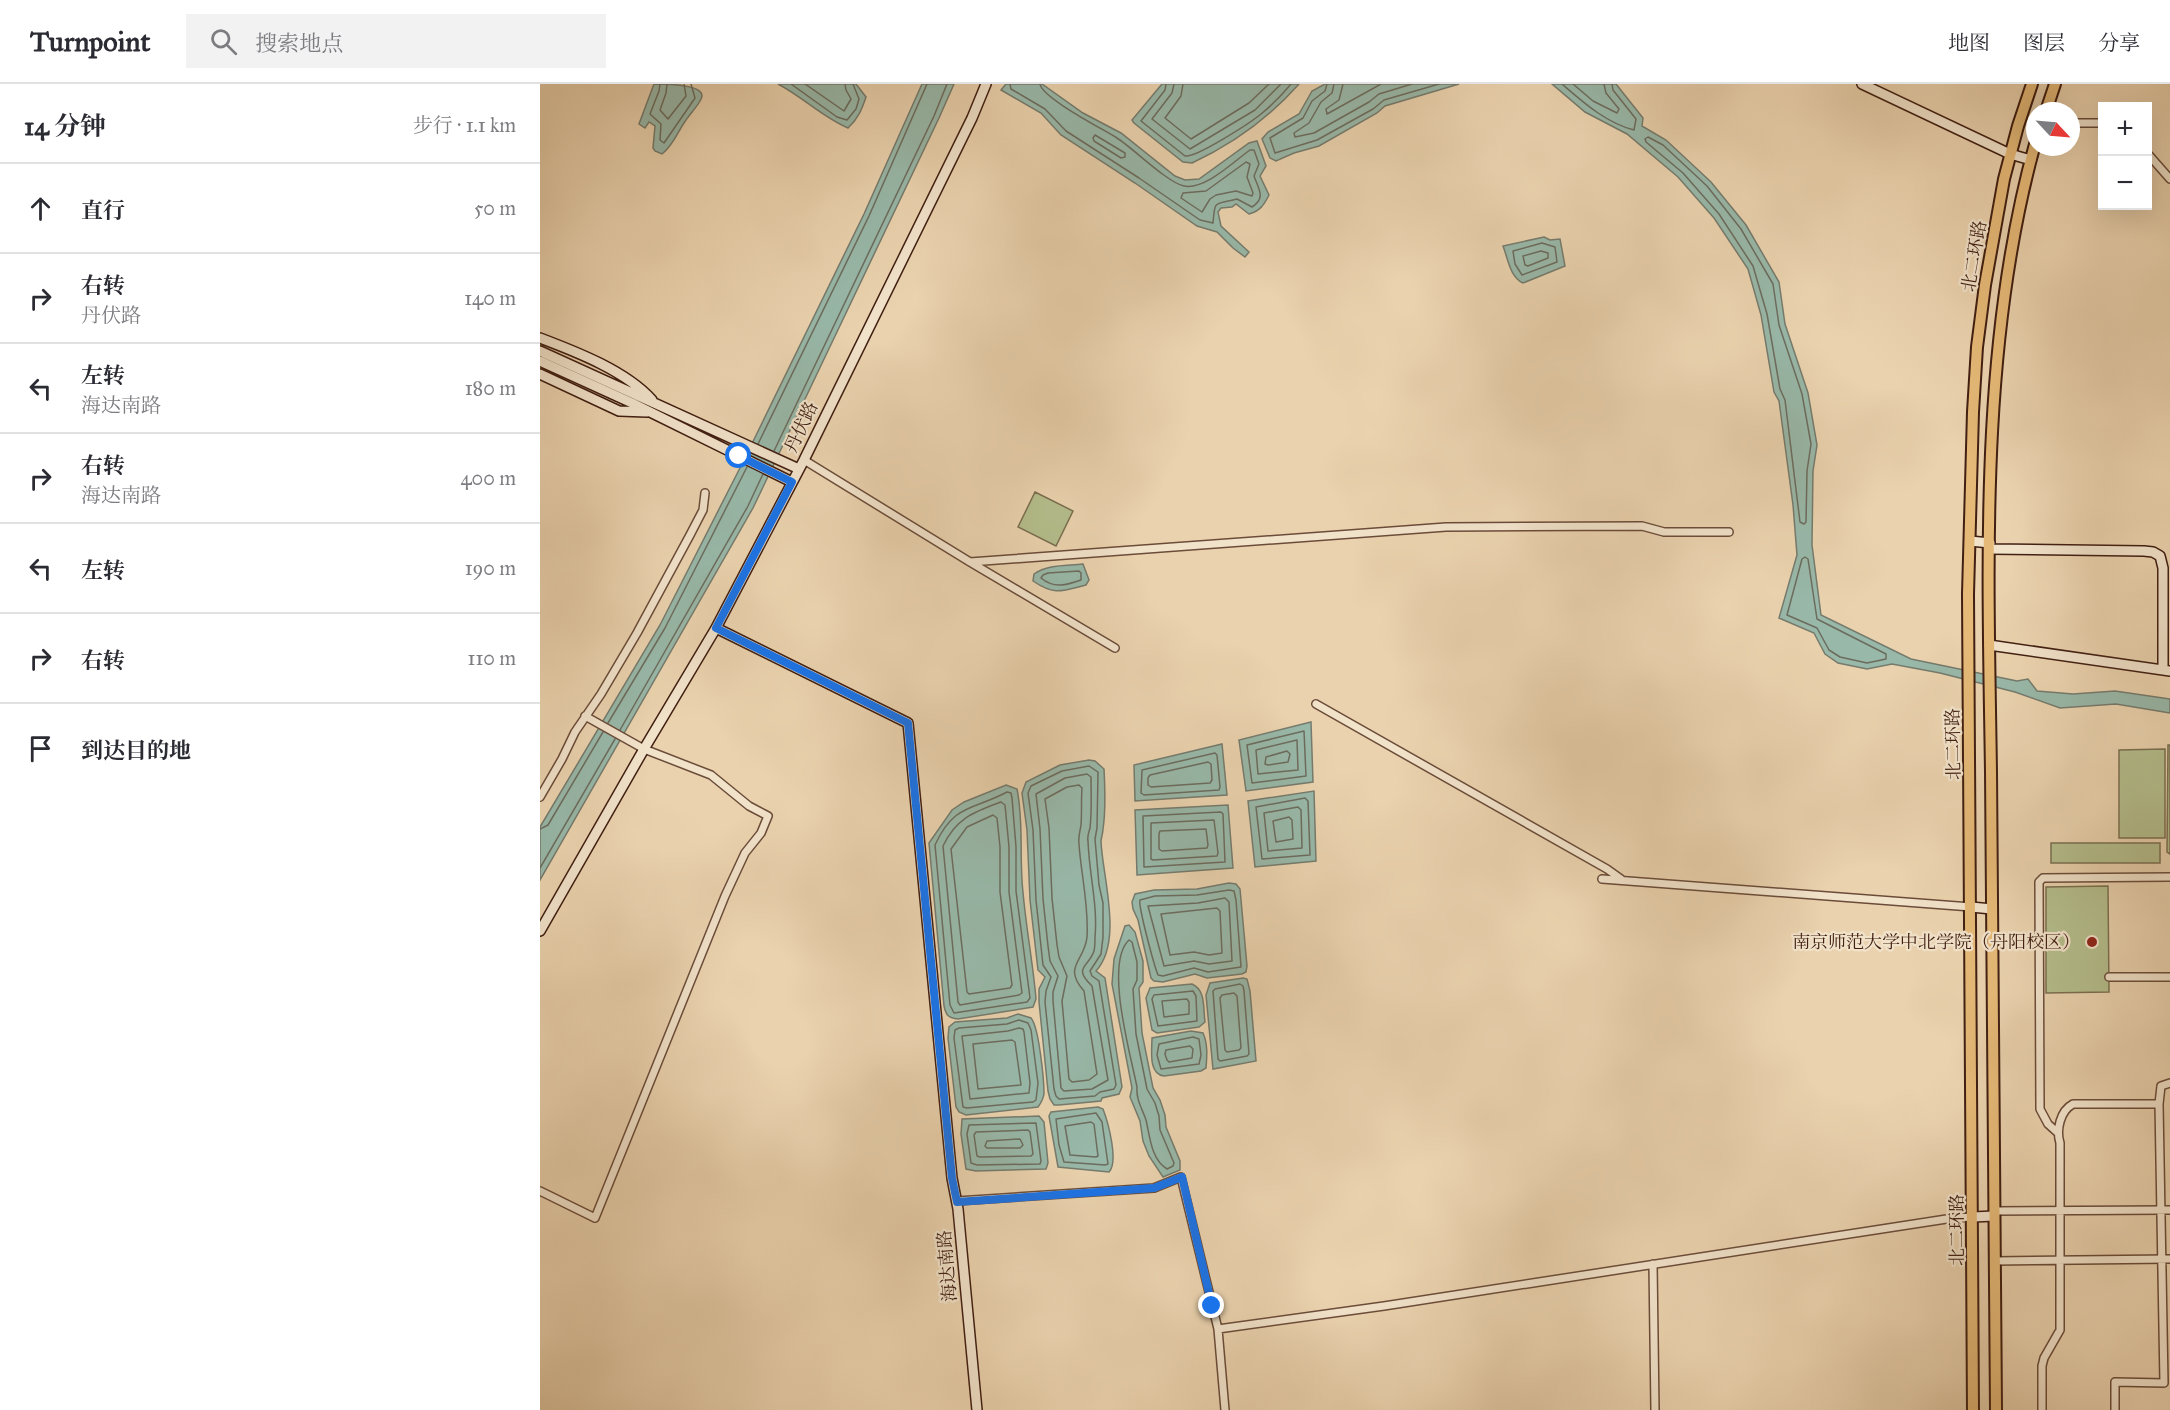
<!DOCTYPE html>
<html lang="zh">
<head>
<meta charset="utf-8">
<style>
	body { margin:0; font-family:"IM FELL Great Primer","Noto Serif SC",serif; background:#f2f2f3; color:#2b2b33 }
	.controls { position:absolute; right:18px; top:18px; display:grid; overflow:hidden; border-radius:0px; box-shadow:0 6px 24px #0002 }
	.controls button { width:54px; height:54px; display:grid; place-items:center; padding:0; border:0; border-bottom:2px solid #e1e1e2; background:#fff; color:#2b2b33; font:30px sans-serif }
	.compass { position:absolute; left:1486px; top:18px; width:54px; height:54px; border-radius:50%; background:#fff; box-shadow:0 6px 24px #0002; rotate:116deg }
	.stop { position:absolute; width:18px; height:18px; margin:-14px; border:4px solid #1a73e8; border-radius:50%; background:#fff }
	.stop.end { background:#1a73e8; border-color:#fff; box-shadow:0 2px 6px #0008 }
	.list { margin:0; padding:0; list-style:none }
	h2 { display:flex; justify-content:space-between; align-items:center; height:78px; margin:0; padding:0 24px; font-size:26px }
	h2 small { font-size:20px; font-weight:400; color:#7c7c81 }
	.list li { display:grid; grid-template-columns:39px 1fr auto; gap:18px; align-items:center; box-sizing:border-box; height:90px; padding:0 24px; border-top:2px solid #e1e1e2 }
	.list b { display:block; font-size:22px; white-space:nowrap }
	.list p { margin:0; font-size:20px; white-space:nowrap; color:#7c7c81 }
	.list em { font-size:20px; font-style:normal; color:#7c7c81 }
	.icon { flex:none; width:33px; height:33px; fill:none; stroke:currentColor; stroke-width:2; stroke-linecap:round; stroke-linejoin:round }
	.map { position:relative; flex:none; width:1630px; height:1326px; overflow:hidden }
	header { display:flex; align-items:center; gap:36px; box-sizing:border-box; height:84px; padding:0 30px; background:#fff; border-bottom:2px solid #e1e1e2 }
	header strong { font-size:28px }
	nav { display:flex; gap:33px; margin-inline-start:auto; font-size:21px }
	.search { width:420px; height:54px; background:#f2f2f3; display:flex; align-items:center; gap:15px; box-sizing:border-box; padding:0 21px; border-radius:0px; color:#7c7c81; font-size:22px }
	main { display:flex }
	aside { flex:1; background:#fff }
	.map>svg:first-child { display:block }
	.green { fill:#b4bd8c; stroke:#7a6e4f; stroke-width:1.5 }
	.water { fill:#98b8a9; stroke:#757b6d; stroke-width:1.5 }
	.lines { fill:none; stroke-linecap:round; stroke-linejoin:round }
	.shore { stroke:#6c6c5e; stroke-width:1.5 }
	.street-casing { stroke:#6b4c39; stroke-width:10 }
	.secondary-casing { stroke:#411f12; stroke-width:12 }
	.primary-casing { stroke:#411f12; stroke-width:14 }
	.street { stroke:#f1e2ca; stroke-width:7 }
	.secondary { stroke:#f1e2ca; stroke-width:9 }
	.primary { stroke:#e5b977; stroke-width:10 }
	.route { stroke:#1a73e8; stroke-width:8 }
	.poi-dot { fill:#8f2418; stroke:#f1e2ca; stroke-width:2 }
	.labels { text-anchor:middle; stroke-width:4.5; stroke-linejoin:round; paint-order:stroke }
	.street-label { font-size:18px; fill:#411f12; stroke:#f1e2ca }
	.poi-label { font-size:18px; fill:#411f12; stroke:#f1e2ca; text-anchor:end }
</style>
</head>
<body>
<header>
<strong>Turnpoint</strong>
<div class="search"><svg class="icon" aria-label="search" viewBox="0 0 24 24"><circle cx="10" cy="10" r="6"/><path d="M15 15l6 6"/></svg>搜索地点</div>
<nav><a>地图</a><a>图层</a><a>分享</a></nav>
</header>
<main>
<aside>
<h2>14 分钟<small>步行 · 1.1 km</small></h2>
<ul class="list">
<li><svg class="icon" aria-label="ahead" viewBox="0 0 24 24"><path d="M12 20V5M6 11l6-6 6 6"/></svg><div><b>直行</b></div><em>50 m</em></li>
<li><svg class="icon" aria-label="right" viewBox="0 0 24 24"><path d="M7 20v-9h11M14 6l5 5-5 5"/></svg><div><b>右转</b><p>丹伏路</p></div><em>140 m</em></li>
<li><svg class="icon" aria-label="left" viewBox="0 0 24 24"><path d="M17 20v-9H6M10 6l-5 5 5 5"/></svg><div><b>左转</b><p>海达南路</p></div><em>180 m</em></li>
<li><svg class="icon" aria-label="right" viewBox="0 0 24 24"><path d="M7 20v-9h11M14 6l5 5-5 5"/></svg><div><b>右转</b><p>海达南路</p></div><em>400 m</em></li>
<li><svg class="icon" aria-label="left" viewBox="0 0 24 24"><path d="M17 20v-9H6M10 6l-5 5 5 5"/></svg><div><b>左转</b></div><em>190 m</em></li>
<li><svg class="icon" aria-label="right" viewBox="0 0 24 24"><path d="M7 20v-9h11M14 6l5 5-5 5"/></svg><div><b>右转</b></div><em>110 m</em></li>
<li><svg class="icon" aria-label="arrive" viewBox="0 0 24 24"><path d="M6 21V4h12l-3 4 3 4H6"/></svg><div><b>到达目的地</b></div></li>
</ul>
</aside>
<div class="map">
<svg width="1630" height="1326" viewBox="0 0 1630 1326">
	<rect width="100%" height="100%" fill="#ead2ae"/>
	<filter id="stains"><feTurbulence type="fractalNoise" baseFrequency=".00333" numOctaves="4"/><feColorMatrix values="0 0 0 0 .2 0 0 0 0 .09 0 0 0 0 .02 0 0 0 .5 -.17"/></filter>
	<radialGradient id="worn" r=".72"><stop offset=".6" stop-color="#630" stop-opacity="0"/><stop offset="1" stop-color="#630" stop-opacity=".3"/></radialGradient>
	<path class="green" d="M 495,408 L 533,427 L 516,462 L 478,443 Z
		M 1628,661 L 1630,661 L 1630,770 L 1627,768 Z
		M 1625,665 L 1625,754 L 1579,754 L 1579,666 Z
		M 1511,759 L 1620,759 L 1620,779 L 1511,779 Z
		M 1568,802 L 1569,908 L 1506,909 L 1506,803 Z"/>
	<path class="water" d="M 114,0 C 126,0 172,0 160,17 C 156,24 150,30 146,36 C 138,47 133,62 122,70 L 115,67 L 113,64 L 115,42 L 109,38 L 105,44 L 99,40 Z
		M 238,0 L 316,0 L 326,13 C 322,25 318,35 308,44 C 282,33 263,13 238,0 Z
		M 382,0 L 414,0 L 399,34 L 213,424 L 0,796 L 0,743 L 120,541 L 203,378 L 324,130 Z
		M 466,0 L 502,0 L 543,29 L 581,49 L 635,92 L 645,96 L 659,95 L 709,59 L 717,57 L 726,82 L 720,92 L 729,111 C 724,121 720,127 709,130 L 696,120 L 692,123 L 681,124 L 678,128 L 681,142 L 709,168 L 705,173 L 693,164 L 677,148 L 657,142 L 595,99 L 521,51 L 501,29 L 461,6 Z
		M 622,0 L 759,0 C 729,34 693,60 652,79 L 643,78 L 594,39 L 592,36 Z
		M 785,0 L 919,0 L 845,22 L 837,29 L 779,62 L 754,69 L 736,77 L 730,74 L 722,55 L 728,48 L 759,30 L 772,7 Z
		M 1012,0 L 1076,0 L 1103,34 L 1102,42 L 1126,56 L 1171,98 L 1206,141 L 1239,198 L 1245,240 L 1268,309 L 1277,361 L 1273,387 L 1272,461 L 1281,531 L 1371,575 L 1477,597 L 1488,595 L 1497,607 L 1533,610 L 1575,607 L 1630,615 L 1630,629 L 1576,620 L 1520,624 L 1475,608 L 1400,589 L 1352,580 L 1327,585 L 1298,579 L 1285,570 L 1274,549 L 1239,534 L 1257,471 L 1253,421 L 1239,317 L 1234,308 L 1221,231 L 1208,185 L 1174,134 L 1138,93 L 1087,50 L 1045,28 Z
		M 1004,153 L 1010,156 L 1020,155 L 1025,182 L 983,199 C 970,193 968,175 963,162 Z
		M 543,480 L 549,496 L 546,501 C 522,507 515,512 493,497 L 494,490 C 508,480 527,482 543,480 Z
		M 771,638 L 773,698 L 706,707 L 699,656 Z
		M 682,660 L 687,711 L 595,717 L 594,681 Z
		M 549,676 L 555,677 L 564,685 C 565,704 566,726 563,745 C 563,750 561,753 561,758 C 563,795 583,858 556,887 L 565,894 L 582,1003 L 579,1010 L 562,1014 L 561,1017 L 519,1021 L 514,1021 L 510,1015 L 508,1007 L 499,918 L 499,905 L 505,893 L 498,886 L 490,816 L 487,746 L 482,709 L 486,698 L 520,681 Z
		M 466,701 L 477,705 C 484,739 479,774 483,808 C 486,844 493,879 496,915 L 493,923 L 418,935 C 408,934 406,931 404,922 L 389,759 L 412,726 L 424,718 Z
		M 774,707 L 776,777 L 715,783 L 708,717 Z
		M 688,721 L 693,784 L 597,791 L 595,726 Z
		M 689,799 L 696,800 L 700,805 L 707,882 L 706,888 L 702,890 L 667,894 L 655,890 L 623,898 L 614,897 L 611,894 L 598,836 L 593,825 L 592,818 L 595,810 L 614,806 L 657,805 Z
		M 589,841 L 595,848 L 603,877 L 603,898 L 599,904 L 602,949 L 613,1004 L 620,1016 L 625,1031 L 626,1043 L 640,1077 L 640,1086 L 623,1093 L 609,1072 L 603,1057 L 600,1037 L 590,1013 L 592,1004 L 572,900 L 574,875 L 585,842 Z
		M 703,894 L 707,895 L 710,907 L 716,977 L 673,985 L 666,911 L 670,899 Z
		M 652,900 C 666,906 663,924 665,938 L 659,943 L 617,949 L 612,946 L 606,914 L 610,904 Z
		M 478,930 L 491,934 C 499,943 504,996 504,1010 C 503,1016 501,1019 498,1023 L 426,1031 L 419,1028 L 416,1023 L 408,954 L 409,943 L 415,938 L 467,934 Z
		M 651,947 L 663,949 C 668,960 667,972 666,984 L 661,987 L 624,992 C 608,990 612,966 612,954 Z
		M 558,1023 L 563,1025 C 568,1038 579,1078 569,1088 L 518,1083 L 509,1032 L 511,1028 Z
		M 499,1032 L 504,1038 L 508,1079 L 506,1085 L 436,1087 L 426,1085 L 421,1050 L 422,1035 Z"/>
	<g class="lines">
		<path class="shore" d="M 120,0 L 119,7 L 110,30 L 121,40 L 120,56 L 124,59 L 155,14 L 151,0
			M 127,0 L 126,9 L 120,26 L 128,35 L 146,12 L 144,0
			M 251,0 L 297,33 L 307,36 L 316,25 L 319,15 L 313,0
			M 265,0 L 304,27 L 311,15 L 306,6 L 305,0
			M 470,0 L 471,5 L 505,25 L 526,47 L 599,94 L 660,136 L 673,139 C 675,115 674,121 697,115 L 712,123 C 726,114 719,106 714,92 L 719,80 L 714,66 L 710,66 C 693,78 665,106 644,102 C 628,99 594,65 577,54 C 563,45 502,14 500,0
			M 626,0 L 625,6 L 601,37 L 645,72 C 656,74 710,39 721,30 C 732,21 742,11 751,0
			M 634,0 L 632,9 L 612,35 L 650,65 L 715,26 L 741,0
			M 643,0 L 641,12 L 625,34 L 651,55 L 709,19 L 729,0
			M 787,0 L 785,7 L 772,17 L 763,34 L 730,54 L 735,69 L 777,56 L 833,25 L 844,16 L 899,0
			M 794,0 L 792,9 L 781,18 L 769,39 L 754,49 L 755,53 L 774,49 L 829,18 L 839,10 L 872,0
			M 803,0 L 799,16 L 786,25 L 787,30 L 841,0
			M 1022,0 C 1043,18 1066,39 1094,46 L 1096,35 L 1073,6 L 1072,0
			M 1033,0 L 1053,17 L 1077,29 L 1079,25 L 1066,9 L 1064,0
			M 555,51 L 585,69 L 585,73 L 581,74 L 554,57 L 553,54 Z
			M 1108,53 L 1123,61 L 1167,102 L 1201,145 L 1233,200 L 1239,241 L 1262,310 L 1271,360 L 1267,387 L 1266,438 L 1264,440 L 1260,438 L 1245,316 L 1240,305 L 1227,230 L 1213,182 L 1179,130 L 1143,89 L 1106,58 L 1105,55 Z
			M 706,78 L 710,80 L 707,93 L 713,109 L 712,112 L 696,107 L 676,111 L 670,115 L 662,128 L 641,114 L 643,109 L 666,107 Z
			M 1002,159 L 1015,163 L 1017,178 L 982,191 L 975,180 L 973,167 Z
			M 1001,167 L 1008,169 L 1008,174 L 988,182 L 985,181 L 983,172 Z
			M 218,360 L 329,132 L 387,0
			M 234,367 L 394,32 L 407,0
			M 1265,473 L 1268,475 L 1277,535 L 1346,570 L 1346,575 L 1327,579 L 1300,573 L 1289,566 L 1277,544 L 1247,531 L 1262,475 Z
			M 539,487 L 541,489 L 541,496 C 527,501 514,505 501,494 L 503,491 L 508,489 Z
			M 68,639 L 125,544 L 207,383
			M 80,646 L 208,422 L 223,390
			M 764,647 L 766,692 L 712,699 L 707,661 Z
			M 757,656 L 758,686 L 718,690 L 716,666 Z
			M 747,667 L 750,670 L 748,678 L 728,681 L 725,680 L 726,673 Z
			M 675,669 L 677,671 L 680,703 L 679,706 L 604,711 L 601,709 L 602,686 Z
			M 668,678 L 671,680 L 672,696 L 670,699 L 611,703 L 608,701 L 608,694 L 610,691 Z
			M 549,682 L 558,688 L 557,744 L 555,755 L 559,801 L 563,819 L 563,853 L 561,870 L 550,887 L 552,892 L 559,897 L 576,1001 L 574,1005 L 560,1008 L 555,1012 L 519,1015 L 516,1012 L 514,1005 L 505,918 L 506,907 L 511,893 L 503,881 L 496,816 L 493,746 L 488,709 L 491,702 L 522,687 Z
			M 547,690 L 551,693 C 551,709 552,727 550,744 C 549,748 547,752 548,757 C 549,790 558,821 555,853 C 555,857 555,863 554,867 C 549,883 532,883 552,902 L 568,996 L 552,1005 L 524,1007 L 521,1004 L 513,917 L 513,908 L 518,892 L 510,877 L 508,862 L 503,815 L 500,745 L 496,710 L 525,694 Z
			M 539,701 L 542,704 C 541,716 542,729 541,741 C 540,748 538,753 539,760 C 541,791 549,821 547,853 C 545,877 522,882 544,907 L 557,990 L 549,996 L 532,998 L 529,995 L 522,917 L 527,892 L 519,873 L 517,861 L 512,814 L 509,744 L 505,715 L 527,703 Z
			M 467,708 L 471,709 L 472,714 L 476,763 L 476,807 L 490,914 L 487,918 L 414,929 L 410,921 L 395,761 C 414,719 434,726 467,708 Z
			M 765,714 L 768,717 L 770,771 L 722,775 L 716,723 Z
			M 461,718 L 465,721 L 469,763 L 469,808 L 482,909 L 479,911 L 420,921 L 418,918 L 403,762 C 416,734 434,728 461,718 Z
			M 758,723 L 761,726 L 762,764 L 728,767 L 724,729 Z
			M 681,728 L 683,730 L 685,778 L 604,783 L 603,732 Z
			M 453,731 L 457,734 L 460,763 L 460,808 L 472,901 L 470,904 L 429,910 L 427,908 L 411,765 L 427,743 Z
			M 749,733 L 752,736 L 753,755 L 736,758 L 733,737 Z
			M 674,736 L 678,769 L 677,772 L 613,776 L 611,775 L 611,739 Z
			M 0,745 L 8,741 L 63,648
			M 666,745 L 668,761 L 667,764 L 622,767 L 619,765 L 619,750 L 620,747 Z
			M 0,784 L 75,655
			M 689,806 L 694,807 L 696,816 L 701,883 L 668,888 L 654,884 L 623,892 L 618,891 C 614,881 598,822 600,816 L 615,812 L 657,811 Z
			M 685,814 L 689,818 L 692,877 L 669,880 L 654,877 L 624,882 L 608,822 L 658,819 Z
			M 677,824 L 680,827 L 682,869 L 669,871 L 654,868 L 630,871 L 621,830 Z
			M 589,856 L 592,858 L 597,878 L 597,896 L 593,905 L 596,950 L 607,1005 L 615,1019 L 619,1032 L 620,1046 L 634,1079 L 633,1082 L 627,1085 C 611,1075 610,1053 606,1036 C 602,1024 596,1016 597,1003 C 591,972 564,879 589,856 Z
			M 700,900 L 703,902 L 704,907 L 709,970 L 707,972 L 680,977 L 678,975 L 673,907 L 675,905 Z
			M 653,907 L 656,912 L 657,937 L 618,942 L 612,915 L 614,911 Z
			M 694,909 L 697,912 L 701,964 L 699,966 L 687,968 L 685,966 L 680,914 L 682,911 Z
			M 647,915 L 649,918 L 649,930 L 624,933 L 622,917 Z
			M 479,936 L 488,939 L 491,946 L 498,999 L 496,1016 L 493,1018 L 427,1024 L 423,1023 L 414,954 L 415,946 L 419,944 L 467,940 Z
			M 479,944 L 483,945 L 484,948 L 490,999 L 489,1009 L 430,1015 L 422,952 L 468,947 Z
			M 653,953 L 659,955 L 661,971 L 659,980 L 621,985 L 617,971 L 619,960 Z
			M 472,956 L 475,958 L 481,1001 L 438,1005 L 433,960 Z
			M 650,962 L 653,965 L 652,974 L 629,978 L 627,976 L 625,970 L 626,966 Z
			M 556,1029 L 562,1038 L 568,1080 L 565,1081 L 524,1078 L 519,1061 L 516,1035 Z
			M 551,1038 L 554,1040 L 558,1072 L 556,1073 L 530,1071 L 525,1042 Z
			M 496,1039 L 501,1077 L 500,1080 L 437,1081 L 431,1079 L 427,1050 L 429,1041 Z
			M 488,1046 L 490,1048 L 493,1070 L 491,1072 L 440,1073 L 437,1072 L 434,1051 L 436,1048 Z
			M 480,1055 L 483,1061 L 480,1064 L 447,1064 L 445,1062 L 447,1057 Z"/>
		<g class="street-casing">
			<path id="street" d="M 1531,39 L 1562,39
				M 1608,70 L 1630,95
				M 264,376 L 430,478 L 575,564
				M 430,478 L 906,443 L 1102,442 L 1124,448 L 1189,448
				M 776,620 L 1067,785 L 1081,795
				M 0,713 L 22,675 L 35,648 L 61,610 L 97,549 L 150,451 L 163,426 L 165,409
				M 1062,795 L 1431,823
				M 1569,893 L 1630,893
				M 1518,1049 L 1508,1040 L 1500,1025 L 1499,798 L 1503,794 L 1630,793
				M 0,1107 L 55,1134 L 185,812 L 205,769 L 221,749 L 228,732 L 209,722 L 171,691 L 104,665 L 45,632
				M 417,1117 L 614,1104 L 641,1093 L 678,1245 L 685,1326
				M 1454,1127 L 1630,1126
				M 1455,1177 L 1630,1175
				M 1113,1180 L 1115,1326
				M 678,1245 L 844,1222 L 1413,1134 L 1433,1133
				M 1502,1326 L 1502,1282 L 1504,1274 L 1520,1246 L 1520,1059 C 1516,1046 1520,1027 1533,1020 L 1619,1020
				M 1575,1326 L 1575,1298 L 1624,1299 L 1619,1020 L 1621,1002 L 1630,999"/>
		</g>
		<g class="secondary-casing">
			<path id="secondary" d="M 1322,0 L 1470,70 L 1491,76
				M 0,254 C 37,268 86,287 112,316
				M 0,267 L 259,385
				M 0,277 L 92,319 L 252,398
				M 0,290 L 79,327 L 107,328
				M 1430,457 L 1450,459
				M 1450,465 L 1604,467 L 1613,468 L 1620,472 L 1623,484 L 1623,586
				M 176,544 L 368,639 L 412,1094 L 418,1125 L 437,1326
				M 1449,561 L 1630,587
				M 1431,823 L 1452,825
				M 0,847 L 104,665 L 176,544 L 264,376 L 432,34 L 446,0
				M 1433,1133 L 1454,1132"/>
		</g>
		<g class="primary-casing">
			<path id="primary" d="M 1506,27 L 1515,0
				M 1433,1326 L 1428,510 L 1433,328 L 1437,263 L 1445,201 L 1464,95 L 1478,42 L 1492,0
				M 1456,1326 C 1454,1113 1453,901 1451,688 C 1448,481 1439,262 1495,60"/>
		</g>
		<use href="#street" class="street"/>
		<use href="#secondary" class="secondary"/>
		<use href="#primary" class="primary"/>
	</g>
	<g class="lines">
		<path class="route" d="M 199,372 L 252,398 L 176,544 L 368,639 L 412,1094 L 417,1118 L 614,1104 L 642,1093 L 672,1222"/>
	</g>
	<circle class="poi-dot" cx="1552" cy="858" r="6"/>
	<g class="labels">
		<g class="street-label">
			<text transform="translate(1434 172) rotate(-80)" y="6">北二环路</text>
			<text transform="translate(261 343) rotate(-65)" y="6">丹伏路</text>
			<text transform="translate(1413 660) rotate(-91)" y="6">北二环路</text>
			<text transform="translate(1417 1146) rotate(-90)" y="6">北二环路</text>
			<text transform="translate(407 1182) rotate(-95)" y="6">海达南路</text>
		</g>
		<g class="poi-label">
			<text x="1540" y="864">南京师范大学中北学院（丹阳校区）</text>
		</g>
	</g>
	<rect width="100%" height="100%" filter="url(#stains)"/>
	<rect width="100%" height="100%" fill="url(#worn)"/>
</svg>
<div class="controls">
<button>+</button>
<button>−</button>
</div>
<svg class="compass" viewBox="-18 -18 36 36"><path d="M0-13l5 13h-10z" fill="#e53935"/><path d="M0 13l5-13h-10z" fill="#7c7c81"/></svg>
<div class="stop" style="left:199px;top:372px"></div>
<div class="stop end" style="left:672px;top:1222px"></div>
</div>
</main>
</body>
</html>
